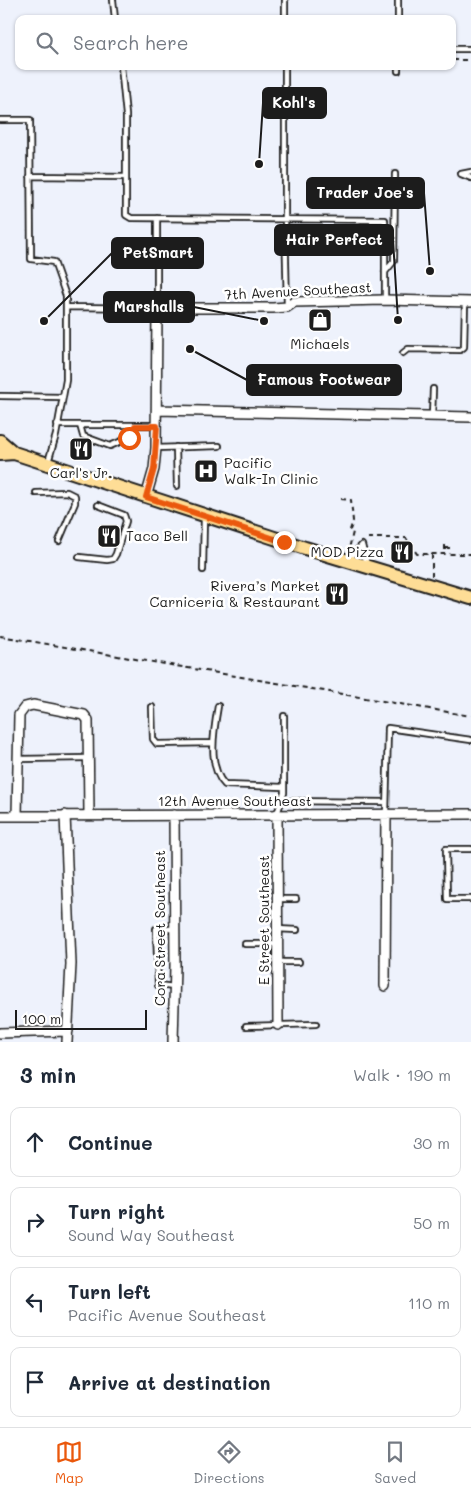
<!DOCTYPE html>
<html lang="en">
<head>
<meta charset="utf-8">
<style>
	body { margin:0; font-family:Mali,sans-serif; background:#f6f6f7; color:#1f2937 }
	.scale { position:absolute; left:15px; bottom:12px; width:132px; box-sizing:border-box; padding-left:5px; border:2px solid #1c1c1c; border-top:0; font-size:14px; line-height:18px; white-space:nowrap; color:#1c1c1c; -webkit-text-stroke:4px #fff; paint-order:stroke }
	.stop { position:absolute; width:15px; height:15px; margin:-11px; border:4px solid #ea580c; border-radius:50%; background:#fff }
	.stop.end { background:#ea580c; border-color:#fff; box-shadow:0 1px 5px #0008 }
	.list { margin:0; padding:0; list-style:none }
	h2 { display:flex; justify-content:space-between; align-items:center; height:65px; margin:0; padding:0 20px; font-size:21px }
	h2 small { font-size:16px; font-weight:400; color:#747a83 }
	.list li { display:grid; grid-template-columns:32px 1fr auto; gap:15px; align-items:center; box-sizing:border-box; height:70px; margin:0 10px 10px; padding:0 10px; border:1px solid #e0e1e3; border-radius:10px }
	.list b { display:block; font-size:19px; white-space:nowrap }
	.list p { margin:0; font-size:16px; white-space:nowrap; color:#747a83 }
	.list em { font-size:16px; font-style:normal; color:#747a83 }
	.icon { flex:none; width:28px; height:28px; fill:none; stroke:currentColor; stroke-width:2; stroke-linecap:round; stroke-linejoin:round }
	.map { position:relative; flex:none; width:471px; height:1042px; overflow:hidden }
	.search { position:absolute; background:#fff; box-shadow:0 1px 4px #0004; left:15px; right:15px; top:15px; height:55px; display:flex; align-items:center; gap:12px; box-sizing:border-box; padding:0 18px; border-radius:10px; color:#747a83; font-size:19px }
	.sheet { height:385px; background:#fff }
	nav { display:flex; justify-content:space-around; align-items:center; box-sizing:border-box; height:70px; border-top:1px solid #e0e1e3; background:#fff; font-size:14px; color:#747a83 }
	nav a { display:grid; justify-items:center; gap:2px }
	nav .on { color:#ea580c }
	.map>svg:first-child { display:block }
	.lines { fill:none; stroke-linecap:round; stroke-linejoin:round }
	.service-casing { stroke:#1c1c1c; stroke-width:8 }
	.minor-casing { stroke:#1c1c1c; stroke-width:12 }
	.primary-casing { stroke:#1c1c1c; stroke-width:16 }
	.path { stroke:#1c1c1c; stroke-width:2; stroke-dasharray:5 4; stroke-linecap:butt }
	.service { stroke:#fff; stroke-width:4.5 }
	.minor { stroke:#fff; stroke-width:9 }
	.primary { stroke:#fedd96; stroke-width:12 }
	.route { stroke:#ea580c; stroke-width:6 }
	.labels { text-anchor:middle; stroke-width:5; stroke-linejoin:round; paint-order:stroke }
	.street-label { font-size:14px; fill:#1c1c1c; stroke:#fff }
	.poi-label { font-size:14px; fill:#1c1c1c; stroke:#fff }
	.leader { fill:none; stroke:#1c1c1c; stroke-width:2 }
	.callout-dot { fill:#1c1c1c; stroke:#fff; stroke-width:2 }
	.callout { fill:#1c1c1c; stroke:#1c1c1c; stroke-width:2 }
	.callout-label { font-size:15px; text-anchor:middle; font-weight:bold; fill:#fff }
</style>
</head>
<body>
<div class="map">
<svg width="471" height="1042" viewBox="0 0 471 1042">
	<rect width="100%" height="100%" fill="#eef2fc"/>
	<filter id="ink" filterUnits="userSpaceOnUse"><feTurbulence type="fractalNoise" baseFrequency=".02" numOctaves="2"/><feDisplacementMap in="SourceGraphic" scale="10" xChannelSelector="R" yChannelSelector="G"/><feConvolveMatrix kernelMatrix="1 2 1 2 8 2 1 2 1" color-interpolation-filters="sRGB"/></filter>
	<g filter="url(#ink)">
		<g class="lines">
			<g class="service-casing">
				<path id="service" d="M 113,0 L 115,19
					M 285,19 L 285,0
					M 398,19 L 398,0
					M 452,49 L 471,49
					M 121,66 L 126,115 L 126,215 L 131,218 L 385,220 L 385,300
					M 285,66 L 285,219 L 287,307
					M 398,71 L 398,66
					M 0,120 L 30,120 L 31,259 L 54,262 L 66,296 L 66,380 L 56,435 L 48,462
					M 471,172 L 461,174 L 471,178
					M 30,176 L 126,177
					M 385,272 L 394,261 L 395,174
					M 66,307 L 157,308 L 157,218
					M 403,353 L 408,349 L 460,350 L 464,347 L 465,302
					M 0,396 L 63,397
					M 432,416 L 433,389
					M 57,425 L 156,425
					M 80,425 L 83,436 L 110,446 L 129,438 L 134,434 L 135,425
					M 176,447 L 177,486
					M 156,448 L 219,446
					M 36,493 L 67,492 L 75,496 L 75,503 L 59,541
					M 79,557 L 107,560 L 113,559 L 116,554 L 126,521 L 124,515 L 98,505
					M 349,559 L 362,545 L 367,565
					M 203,570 L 204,517
					M 218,706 C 214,729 207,767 225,785 L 284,787
					M 152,707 L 153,739 L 157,744 L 212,743
					M 18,759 L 88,758
					M 281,801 L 386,802
					M 277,814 L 284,793 L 284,716
					M 386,814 L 388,728 L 471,740
					M 471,849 L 446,849 L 447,899 L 471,899
					M 277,899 L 296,899
					M 277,929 L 297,930
					M 245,944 L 277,944
					M 278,962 L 299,962
					M 174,987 L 158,985 L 156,929 L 175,929
					M 246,1026 L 316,1024"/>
			</g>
			<g class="minor-casing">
				<path id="minor" d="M 157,410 L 471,417
					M 146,497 L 154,469 L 156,448 L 157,308 L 273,308 L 287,307 L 294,302 L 385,300 L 471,302
					M 277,814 L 278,1025
					M 65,815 L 71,964 L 67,1042
					M 0,816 L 471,814
					M 17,816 L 19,715 L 25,707 L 33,705 L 84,715 L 88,720 L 89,815
					M 385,986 L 386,814
					M 0,1033 L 68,1031
					M 173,1042 L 175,966 L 174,815"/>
			</g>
			<g class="primary-casing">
				<path id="primary" d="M 0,441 L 14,453
					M 0,454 L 14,453 L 305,548 L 471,598"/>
			</g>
			<path class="path" d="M 452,60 L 471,60
				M 341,499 L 351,500 L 353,521 L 350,530 L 353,532 L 349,549
				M 368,538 L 406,538 L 417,554 L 471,554
				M 445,545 L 445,554
				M 445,548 L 451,548
				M 432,554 L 432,576
				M 0,636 L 471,716"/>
			<use href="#service" class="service"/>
			<use href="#minor" class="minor"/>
			<use href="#primary" class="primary"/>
		</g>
	</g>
	<g class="lines" filter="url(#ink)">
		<path class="route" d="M 129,438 L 134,434 L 135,426 L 157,426 L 154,469 L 146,497 L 284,542"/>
	</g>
	<defs>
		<g id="shop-square" transform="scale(1.25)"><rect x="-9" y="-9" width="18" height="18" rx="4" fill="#1c1c1c" stroke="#fff"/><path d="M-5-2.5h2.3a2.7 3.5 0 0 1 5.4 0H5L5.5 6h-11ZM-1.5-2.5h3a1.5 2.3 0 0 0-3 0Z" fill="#fff"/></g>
		<g id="restaurant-square" transform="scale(1.25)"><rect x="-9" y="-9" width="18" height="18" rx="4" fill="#1c1c1c" stroke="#fff"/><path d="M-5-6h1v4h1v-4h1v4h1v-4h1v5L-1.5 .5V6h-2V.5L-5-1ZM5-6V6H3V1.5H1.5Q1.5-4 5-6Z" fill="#fff"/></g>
		<g id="hospital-square" transform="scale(1.25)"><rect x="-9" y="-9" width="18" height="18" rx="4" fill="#1c1c1c" stroke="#fff"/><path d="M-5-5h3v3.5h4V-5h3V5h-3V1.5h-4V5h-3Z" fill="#fff"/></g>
	</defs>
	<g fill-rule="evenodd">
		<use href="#shop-square" x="320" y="320"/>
		<use href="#restaurant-square" x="81" y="449"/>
		<use href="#hospital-square" x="206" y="471"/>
		<use href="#restaurant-square" x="109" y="536"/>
		<use href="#restaurant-square" x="402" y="552"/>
		<use href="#restaurant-square" x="337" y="594"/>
	</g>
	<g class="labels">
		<g class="street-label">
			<text transform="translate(298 291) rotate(-3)" y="5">7th Avenue Southeast</text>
			<text x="235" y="806">12th Avenue Southeast</text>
			<text transform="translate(264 920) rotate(-90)" y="5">E Street Southeast</text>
			<text transform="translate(160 928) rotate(-90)" y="5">Cora Street Southeast</text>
		</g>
		<g class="poi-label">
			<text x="320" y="349">Michaels</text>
			<text x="224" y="468" text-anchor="start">Pacific<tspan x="224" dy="16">Walk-In Clinic</tspan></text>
			<text x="81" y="478">Carl's Jr.</text>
			<text x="126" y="541" text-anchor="start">Taco Bell</text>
			<text x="384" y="557" text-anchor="end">MOD Pizza</text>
			<text x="320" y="591" text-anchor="end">Rivera’s Market<tspan x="320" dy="16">Carniceria &amp; Restaurant</tspan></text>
		</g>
	</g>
	<path class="leader" d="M259 164L263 103M430 271L424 193M398 320L393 240M44 321L112 253M264 321L194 307M190 349L247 380"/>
	<g class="callout-dot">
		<circle cx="259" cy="164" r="5"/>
		<circle cx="430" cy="271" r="5"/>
		<circle cx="398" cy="320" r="5"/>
		<circle cx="44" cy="321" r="5"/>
		<circle cx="264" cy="321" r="5"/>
		<circle cx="190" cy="349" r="5"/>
	</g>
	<g class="callout">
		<rect x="263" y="88" width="63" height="30" rx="5"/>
		<rect x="307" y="178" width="117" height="30" rx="5"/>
		<rect x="275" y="225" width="118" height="30" rx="5"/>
		<rect x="112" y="238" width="91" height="30" rx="5"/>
		<rect x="104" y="292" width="90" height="30" rx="5"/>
		<rect x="247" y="365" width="154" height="30" rx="5"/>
	</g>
	<g class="callout-label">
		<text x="294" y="108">Kohl's</text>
		<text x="365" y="198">Trader Joe's</text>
		<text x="334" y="245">Hair Perfect</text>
		<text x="158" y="258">PetSmart</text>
		<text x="149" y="312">Marshalls</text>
		<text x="324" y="385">Famous Footwear</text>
	</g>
</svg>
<div class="scale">100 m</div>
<div class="stop" style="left:129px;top:438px"></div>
<div class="stop end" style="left:284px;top:542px"></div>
<div class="search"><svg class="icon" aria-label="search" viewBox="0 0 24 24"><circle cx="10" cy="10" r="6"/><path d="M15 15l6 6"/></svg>Search here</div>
</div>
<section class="sheet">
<h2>3 min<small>Walk · 190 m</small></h2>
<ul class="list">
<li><svg class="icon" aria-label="ahead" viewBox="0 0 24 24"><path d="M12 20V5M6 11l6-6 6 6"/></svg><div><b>Continue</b></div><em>30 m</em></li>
<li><svg class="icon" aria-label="right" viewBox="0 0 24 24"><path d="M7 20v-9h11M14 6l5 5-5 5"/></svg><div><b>Turn right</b><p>Sound Way Southeast</p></div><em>50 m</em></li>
<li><svg class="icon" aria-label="left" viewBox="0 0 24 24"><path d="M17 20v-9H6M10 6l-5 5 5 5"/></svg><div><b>Turn left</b><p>Pacific Avenue Southeast</p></div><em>110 m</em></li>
<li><svg class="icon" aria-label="arrive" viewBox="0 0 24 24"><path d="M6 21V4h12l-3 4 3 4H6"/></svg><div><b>Arrive at destination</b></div></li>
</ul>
</section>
<nav>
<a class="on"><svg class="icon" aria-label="map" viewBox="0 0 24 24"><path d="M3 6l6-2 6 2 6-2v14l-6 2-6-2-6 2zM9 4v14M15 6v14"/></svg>Map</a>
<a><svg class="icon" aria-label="directions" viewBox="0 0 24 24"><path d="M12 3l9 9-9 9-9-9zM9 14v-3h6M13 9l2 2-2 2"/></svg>Directions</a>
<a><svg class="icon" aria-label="saved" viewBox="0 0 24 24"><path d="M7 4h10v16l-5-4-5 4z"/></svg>Saved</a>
</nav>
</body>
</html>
